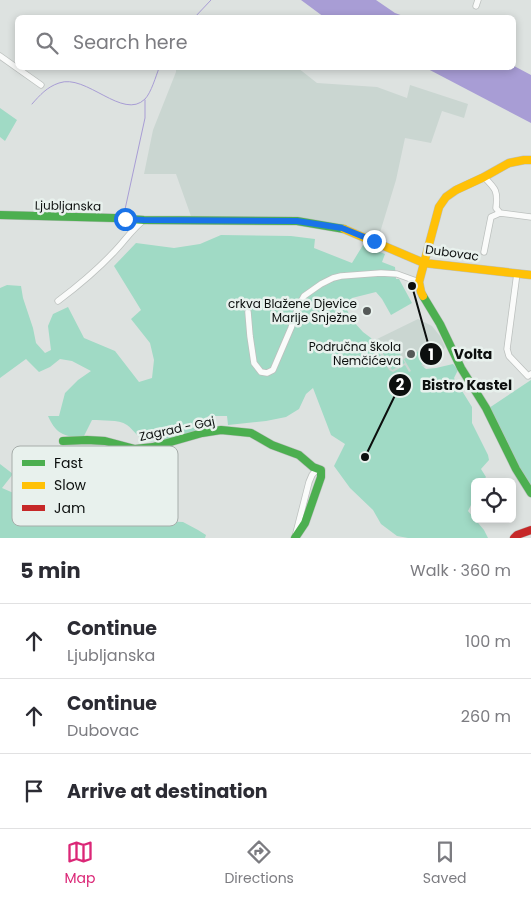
<!DOCTYPE html>
<html lang="en">
<head>
<meta charset="utf-8">
<style>
	body { margin:0; font-family:Poppins,sans-serif; background:#f7f7f7; color:#2b2b33 }
	.controls { position:absolute; right:15px; bottom:15px; display:grid; overflow:hidden; border-radius:8px; box-shadow:0 2px 8px #0003 }
	.controls button { width:45px; height:45px; display:grid; place-items:center; padding:0; border:0; border-bottom:1px solid #e1e1e2; background:#fff; color:#2b2b33; font:25px sans-serif }
	.stop { position:absolute; width:15px; height:15px; margin:-11px; border:4px solid #1a73e8; border-radius:50%; background:#fff }
	.stop.end { background:#1a73e8; border-color:#fff; box-shadow:0 1px 5px #0008 }
	.list { margin:0; padding:0; list-style:none }
	h2 { display:flex; justify-content:space-between; align-items:center; height:65px; margin:0; padding:0 20px; font-size:21px }
	h2 small { font-size:16px; font-weight:400; color:#7c7c81 }
	.list li { display:grid; grid-template-columns:32px 1fr auto; gap:15px; align-items:center; box-sizing:border-box; height:75px; padding:0 20px; border-top:1px solid #e1e1e2 }
	.list b { display:block; font-size:19px; white-space:nowrap }
	.list p { margin:0; font-size:16px; white-space:nowrap; color:#7c7c81 }
	.list em { font-size:16px; font-style:normal; color:#7c7c81 }
	.icon { flex:none; width:28px; height:28px; fill:none; stroke:currentColor; stroke-width:2; stroke-linecap:round; stroke-linejoin:round }
	.map { position:relative; flex:none; width:531px; height:538px; overflow:hidden }
	.search { position:absolute; background:#fff; box-shadow:0 2px 8px #0003; left:15px; right:15px; top:15px; height:55px; display:flex; align-items:center; gap:12px; box-sizing:border-box; padding:0 18px; border-radius:8px; color:#7c7c81; font-size:19px }
	.sheet { height:290px; background:#fff }
	nav { display:flex; justify-content:space-around; align-items:center; box-sizing:border-box; height:70px; border-top:1px solid #e1e1e2; background:#fff; font-size:14px; color:#7c7c81 }
	nav a { display:grid; justify-items:center; gap:2px }
	nav .on { color:#db2777 }
	.map>svg:first-child { display:block }
	.built { fill:#cad6d1 }
	.green { fill:#a0dac5 }
	.water { fill:#a89dd5 }
	.lines { fill:none; stroke-linecap:round; stroke-linejoin:round }
	.stream { stroke:#a89dd5; stroke-width:1 }
	.street-casing { stroke:#bcc0be; stroke-width:7 }
	.fast-casing { stroke:#bcc0be; stroke-width:9 }
	.slow-casing { stroke:#bcc0be; stroke-width:9 }
	.jam-casing { stroke:#bcc0be; stroke-width:9 }
	.street { stroke:#fafbfa; stroke-width:5.5 }
	.fast { stroke:#4caf50; stroke-width:8 }
	.slow { stroke:#ffc107; stroke-width:8 }
	.jam { stroke:#c62828; stroke-width:8 }
	.route { stroke:#1a73e8; stroke-width:6 }
	.poi-dot { fill:#555958; stroke:#e8f1ed; stroke-width:2 }
	.labels { text-anchor:middle; stroke-width:5; stroke-linejoin:round; paint-order:stroke }
	.street-label { font-size:12px; fill:#0c0f0e; stroke:#e8f1ed }
	.poi-label { font-size:12px; fill:#0c0f0e; stroke:#e8f1ed; text-anchor:end }
	.key { fill:#e8f1ed; stroke:#a6adaa; stroke-width:1 }
	.key-label { font-size:14px; fill:#0c0f0e }
	.leader { fill:none; stroke:#0c0f0e; stroke-width:2 }
	.callout-dot { fill:#0c0f0e; stroke:#e8f1ed; stroke-width:2 }
	.mark-label { font-size:15px; text-anchor:middle; font-weight:bold; fill:#fff }
	.callout-label { font-size:14px; text-anchor:middle; font-weight:bold; fill:#0c0f0e; stroke:#e8f1ed; stroke-width:5; stroke-linejoin:round; paint-order:stroke }
</style>
</head>
<body>
<div class="map">
<svg width="531" height="538" viewBox="0 0 531 538">
	<rect width="100%" height="100%" fill="#dde2e0"/>
	<path class="built" d="M 176,68 L 298,68 L 317,83 L 377,87 L 407,98 L 410,85 L 468,104 L 464,118 L 442,111 L 431,143 L 405,138 L 396,180 L 378,239 L 344,225 L 192,219 L 176,174 L 144,174 L 153,130 L 176,72 Z
		M 418,319 L 432,326 L 440,336 L 445,347 L 436,361 L 402,377 L 389,376 L 375,340 Z"/>
	<path class="green" d="M 0,108 L 17,120 L 5,141 L 0,137 Z
		M 221,235 L 291,236 L 315,239 L 314,248 L 352,263 L 363,245 L 385,254 L 382,262 L 395,267 L 396,279 L 399,279 L 412,303 L 391,315 L 382,299 L 376,292 L 352,298 L 345,306 L 352,320 L 363,332 L 371,338 L 389,370 L 393,372 L 405,365 L 409,372 L 411,371 L 404,359 L 426,347 L 433,358 L 421,365 L 426,369 L 436,368 L 453,364 L 458,370 L 454,378 L 472,407 L 472,423 L 488,455 L 489,460 L 481,469 L 486,477 L 482,482 L 475,482 L 475,489 L 473,491 L 471,505 L 468,511 L 484,530 L 488,538 L 408,538 L 397,536 L 381,524 L 373,510 L 350,488 L 334,466 L 345,444 L 331,435 L 313,388 L 306,394 L 299,409 L 286,417 L 266,421 L 228,425 L 227,416 L 208,416 L 202,430 C 190,433 159,443 148,441 C 139,440 134,430 127,425 C 118,419 103,421 92,420 L 84,436 C 65,438 56,434 48,416 L 59,416 L 65,393 L 78,380 L 91,371 L 72,361 L 60,359 L 50,367 L 39,372 L 26,359 L 0,378 L 0,288 L 7,285 L 21,286 L 23,298 L 33,328 L 36,343 L 45,353 L 51,350 L 48,326 L 53,314 L 68,307 L 84,338 L 115,351 L 139,382 L 152,378 L 154,360 L 150,343 L 131,319 L 141,310 L 114,266 L 136,243 L 174,248 L 200,244 Z
		M 393,341 L 405,363 L 392,370 L 380,348 Z
		M 531,380 L 531,487 L 519,467 L 489,408 Z
		M 0,464 L 13,474 L 2,488 L 41,505 L 55,487 L 70,491 L 73,483 L 85,486 L 81,508 L 93,511 L 102,505 L 113,510 L 124,516 L 159,521 L 183,522 L 198,530 L 206,535 L 205,538 L 0,538 Z"/>
	<path class="water" d="M 301,0 L 376,0 L 395,13 L 406,17 L 324,17 Z
		M 514,66 L 531,75 L 531,123 L 426,68 L 514,68 Z"/>
	<g class="lines">
		<path class="stream" d="M 194,18 L 211,0
			M 32,104 C 40,95 47,87 59,83 C 86,73 123,121 145,99 C 151,93 156,76 159,68
			M 124,214 L 145,118 L 145,100"/>
		<g class="street-casing">
			<path id="street" d="M 476,6 L 478,0
				M 0,56 L 41,85
				M 484,177 C 496,189 498,191 496,208 L 500,213 L 531,217
				M 484,252 L 491,217 L 500,213
				M 517,273 L 507,349 L 509,356 L 528,376 L 531,374
				M 58,301 C 78,286 97,270 114,252 C 125,241 132,229 144,220
				M 248,312 L 250,336 L 254,363 L 261,372 L 267,373 L 273,370 L 291,328 L 299,305 L 304,296 L 321,284 L 333,278 L 341,276 L 381,273 L 397,274 L 419,282
				M 296,533 L 309,482 L 312,475 L 317,469"/>
		</g>
		<g class="fast-casing">
			<path id="fast" d="M 0,215 L 114,218 L 144,220 L 297,221 L 344,229
				M 423,296 L 440,324 L 461,368 L 486,408 L 516,469 L 531,493
				M 63,441 L 87,440 L 105,441 L 135,449 L 153,447 L 202,433 L 221,430 L 251,433 L 272,445 L 299,455 L 313,467 L 321,470 L 321,477 L 305,523 L 295,538"/>
		</g>
		<g class="slow-casing">
			<path id="slow" d="M 344,229 L 424,263 L 531,275
				M 423,296 L 421,292 L 419,282 L 439,207 L 446,197 L 456,190 L 484,177 L 509,163 L 524,160 L 531,160"/>
		</g>
		<g class="jam-casing">
			<path id="jam" d="M 514,538 L 517,535 L 531,530"/>
		</g>
		<use href="#street" class="street"/>
		<use href="#fast" class="fast"/>
		<use href="#slow" class="slow"/>
		<use href="#jam" class="jam"/>
	</g>
	<g class="lines">
		<path class="route" d="M 125,219 L 144,220 L 297,221 L 342,228 L 374,241"/>
	</g>
	<g class="poi-dot">
		<circle cx="367" cy="311" r="5"/>
		<circle cx="411" cy="354" r="5"/>
	</g>
	<g class="labels">
		<g class="street-label">
			<text transform="translate(68 206) rotate(1)" y="4">Ljubljanska</text>
			<text transform="translate(452 253) rotate(8)" y="4">Dubovac</text>
			<text transform="translate(177 429) rotate(-12)" y="4">Zagrad - Gaj</text>
		</g>
		<g class="poi-label">
			<text x="357" y="308">crkva Blažene Djevice<tspan x="357" dy="14">Marije Snježne</tspan></text>
			<text x="401" y="351">Područna škola<tspan x="401" dy="14">Nemčićeva</tspan></text>
		</g>
	</g>
	<rect x="12" y="446" width="166" height="80" rx="8" class="key"/>
	<rect x="22" y="460" width="23" height="6" fill="#4caf50"/>
	<rect x="22" y="482" width="23" height="7" fill="#ffc107"/>
	<rect x="22" y="505" width="23" height="6" fill="#c62828"/>
	<g class="key-label">
		<text x="54" y="468">Fast</text>
		<text x="54" y="490">Slow</text>
		<text x="54" y="513">Jam</text>
	</g>
	<path class="leader" d="M412 286L431 354M365 457L400 385"/>
	<g class="callout-dot">
		<circle cx="412" cy="286" r="5"/>
		<circle cx="365" cy="457" r="5"/>
		<circle cx="431" cy="354" r="12"/>
		<circle cx="400" cy="385" r="12"/>
	</g>
	<g class="mark-label">
		<text x="431" y="360">1</text>
		<text x="400" y="390">2</text>
	</g>
	<g class="callout-label">
		<text x="473" y="359">Volta</text>
		<text x="467" y="390">Bistro Kastel</text>
	</g>
</svg>
<div class="controls">
<button><svg class="icon" aria-label="locate" viewBox="0 0 24 24"><circle cx="12" cy="12" r="6"/><path d="M12 2v4M12 18v4M2 12h4M18 12h4"/></svg></button>
</div>
<div class="stop" style="left:125px;top:219px"></div>
<div class="stop end" style="left:374px;top:241px"></div>
<div class="search"><svg class="icon" aria-label="search" viewBox="0 0 24 24"><circle cx="10" cy="10" r="6"/><path d="M15 15l6 6"/></svg>Search here</div>
</div>
<section class="sheet">
<h2>5 min<small>Walk · 360 m</small></h2>
<ul class="list">
<li><svg class="icon" aria-label="ahead" viewBox="0 0 24 24"><path d="M12 20V5M6 11l6-6 6 6"/></svg><div><b>Continue</b><p>Ljubljanska</p></div><em>100 m</em></li>
<li><svg class="icon" aria-label="ahead" viewBox="0 0 24 24"><path d="M12 20V5M6 11l6-6 6 6"/></svg><div><b>Continue</b><p>Dubovac</p></div><em>260 m</em></li>
<li><svg class="icon" aria-label="arrive" viewBox="0 0 24 24"><path d="M6 21V4h12l-3 4 3 4H6"/></svg><div><b>Arrive at destination</b></div></li>
</ul>
</section>
<nav>
<a class="on"><svg class="icon" aria-label="map" viewBox="0 0 24 24"><path d="M3 6l6-2 6 2 6-2v14l-6 2-6-2-6 2zM9 4v14M15 6v14"/></svg>Map</a>
<a><svg class="icon" aria-label="directions" viewBox="0 0 24 24"><path d="M12 3l9 9-9 9-9-9zM9 14v-3h6M13 9l2 2-2 2"/></svg>Directions</a>
<a><svg class="icon" aria-label="saved" viewBox="0 0 24 24"><path d="M7 4h10v16l-5-4-5 4z"/></svg>Saved</a>
</nav>
</body>
</html>
